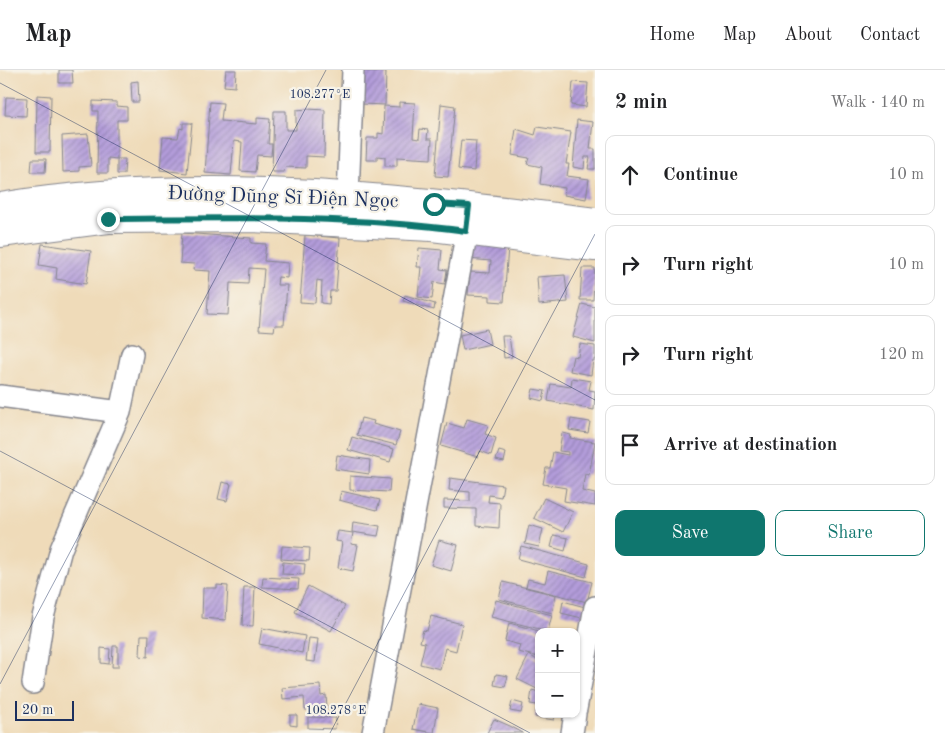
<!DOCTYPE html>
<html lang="en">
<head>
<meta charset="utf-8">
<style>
	body { margin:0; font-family:"Old Standard TT",serif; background:#f2f2f2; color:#202124 }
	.controls { position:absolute; right:15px; bottom:15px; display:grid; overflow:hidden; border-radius:10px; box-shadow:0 1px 4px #0004 }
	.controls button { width:45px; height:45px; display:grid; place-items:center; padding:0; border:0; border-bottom:1px solid #e0e0e0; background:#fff; color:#202124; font:25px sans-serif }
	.scale { position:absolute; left:15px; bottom:12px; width:59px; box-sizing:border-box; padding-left:5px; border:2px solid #1b2f5e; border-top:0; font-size:14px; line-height:18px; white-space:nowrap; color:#1b2f5e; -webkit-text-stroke:4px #f7f3e8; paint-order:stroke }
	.stop { position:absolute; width:15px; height:15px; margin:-11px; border:4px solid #0f766e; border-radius:50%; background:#fff }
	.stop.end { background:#0f766e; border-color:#fff; box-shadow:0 1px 5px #0008 }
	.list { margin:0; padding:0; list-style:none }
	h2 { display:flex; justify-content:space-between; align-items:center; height:65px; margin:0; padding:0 20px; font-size:21px }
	h2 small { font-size:16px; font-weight:400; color:#757577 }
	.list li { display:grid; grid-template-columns:32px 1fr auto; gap:15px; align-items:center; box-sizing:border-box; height:80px; margin:0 10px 10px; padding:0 10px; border:1px solid #e0e0e0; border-radius:10px }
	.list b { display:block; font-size:19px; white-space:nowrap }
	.list em { font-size:16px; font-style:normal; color:#757577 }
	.actions { display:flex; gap:10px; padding:15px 20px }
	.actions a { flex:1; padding:11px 0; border:1px solid #0f766e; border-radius:10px; text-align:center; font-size:18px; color:#0f766e }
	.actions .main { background:#0f766e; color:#fff }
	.icon { flex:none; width:28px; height:28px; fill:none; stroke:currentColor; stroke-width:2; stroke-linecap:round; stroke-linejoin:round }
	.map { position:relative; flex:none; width:595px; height:663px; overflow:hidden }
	header { display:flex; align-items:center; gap:30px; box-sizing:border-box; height:70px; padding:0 25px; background:#fff; border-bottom:1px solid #e0e0e0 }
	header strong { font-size:24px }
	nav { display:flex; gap:28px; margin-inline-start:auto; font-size:18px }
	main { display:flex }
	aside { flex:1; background:#fff }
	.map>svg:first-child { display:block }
	.building { fill:url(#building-hatch) }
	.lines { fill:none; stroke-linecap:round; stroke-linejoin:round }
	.minor-casing { stroke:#85858c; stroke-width:24 }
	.major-casing { stroke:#85858c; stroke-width:30 }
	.minor { stroke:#fff; stroke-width:21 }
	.major { stroke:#fff; stroke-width:28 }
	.route { stroke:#0f766e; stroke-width:6 }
	.ticks { fill:none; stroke:#1b2f5e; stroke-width:1; stroke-opacity:0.45 }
	.labels { text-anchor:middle; stroke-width:4.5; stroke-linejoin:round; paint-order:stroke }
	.street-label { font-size:20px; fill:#1b2f5e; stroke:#f7f3e8 }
	.ticks-label { font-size:12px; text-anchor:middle; fill:#1b2f5e; stroke:#f7f3e8; stroke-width:4.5; stroke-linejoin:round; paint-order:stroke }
</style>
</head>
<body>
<header>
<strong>Map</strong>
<nav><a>Home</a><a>Map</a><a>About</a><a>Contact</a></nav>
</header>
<main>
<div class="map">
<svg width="595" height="663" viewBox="0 0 595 663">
	<defs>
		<pattern id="building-hatch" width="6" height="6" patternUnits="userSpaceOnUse" patternTransform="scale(1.25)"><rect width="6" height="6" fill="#b39cda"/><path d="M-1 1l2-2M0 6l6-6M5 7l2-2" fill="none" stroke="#9180b4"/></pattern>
	</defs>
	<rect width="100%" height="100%" fill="#f7f3e8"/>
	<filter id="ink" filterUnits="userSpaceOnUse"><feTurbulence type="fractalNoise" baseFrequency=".02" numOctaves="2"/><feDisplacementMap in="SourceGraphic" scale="10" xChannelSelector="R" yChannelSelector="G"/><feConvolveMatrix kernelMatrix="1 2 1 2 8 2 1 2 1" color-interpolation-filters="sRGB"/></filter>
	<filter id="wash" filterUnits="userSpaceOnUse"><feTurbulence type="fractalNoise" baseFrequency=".0096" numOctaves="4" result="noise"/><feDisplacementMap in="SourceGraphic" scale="20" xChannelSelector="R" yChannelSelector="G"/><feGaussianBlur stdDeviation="1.12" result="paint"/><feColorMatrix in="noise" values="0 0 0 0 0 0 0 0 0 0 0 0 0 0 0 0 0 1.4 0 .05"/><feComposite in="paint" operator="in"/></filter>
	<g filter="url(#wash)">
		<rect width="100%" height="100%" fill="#efdbb9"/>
		<g id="blocks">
			<path class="building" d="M 59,0 L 72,0 L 73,13 L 59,13 Z
				M 226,0 L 236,0 L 235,17 L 224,16 Z
				M 362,1 L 386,2 L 385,35 L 361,34 Z
				M 138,11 L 139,32 L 132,32 L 131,12 Z
				M 573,12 L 588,13 L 586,37 L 571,35 Z
				M 37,25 L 51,26 L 50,82 L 36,82 Z
				M 6,27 L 27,28 L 26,46 L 5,45 Z
				M 93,31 L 117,32 L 117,36 L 127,37 L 127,50 L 117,50 L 117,89 L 108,88 L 108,103 L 97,103 L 98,41 L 93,41 Z
				M 210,32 L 223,33 L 221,51 L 257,54 L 257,48 L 270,49 L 268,74 L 272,74 L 271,86 L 257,85 L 255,102 L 240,101 L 242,72 L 234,71 L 231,105 L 205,103 Z
				M 399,32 L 415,33 L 413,68 L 419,69 L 420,59 L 428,60 L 427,69 L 432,69 L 431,89 L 397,87 L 397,96 L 385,96 L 385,87 L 377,86 L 377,90 L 366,90 L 367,68 L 378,68 L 378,63 L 383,64 L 384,36 L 399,37 Z
				M 441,34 L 455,36 L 448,107 L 435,106 Z
				M 308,39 L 325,40 L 324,87 L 306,86 L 306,98 L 285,97 L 284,102 L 272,102 L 274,41 L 286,41 L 286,60 L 296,60 L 296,40 Z
				M 577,50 L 593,52 L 590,79 L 595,79 L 595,99 L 588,99 L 590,87 L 585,87 L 584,99 L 573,97 Z
				M 183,53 L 192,53 L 187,103 L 160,100 L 163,67 L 178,68 L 180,58 L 183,59 Z
				M 537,57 L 571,62 L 566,94 L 569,94 L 567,106 L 589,109 L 586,129 L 564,125 L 565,118 L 540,114 L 542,97 L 527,94 L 529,88 L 512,85 L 516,59 L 535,65 Z
				M 88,64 L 91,96 L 79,97 L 79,101 L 63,102 L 62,66 Z
				M 461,70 L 476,71 L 474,101 L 458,99 Z
				M 32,89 L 46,89 L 45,102 L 31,102 Z
				M 117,89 L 125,89 L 124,104 L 117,104 Z
				M 182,163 L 251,168 L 251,173 L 266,174 L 264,191 L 288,193 L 287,208 L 278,207 L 277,215 L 287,215 L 284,255 L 275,255 L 274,261 L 259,260 L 264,199 L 249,198 L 248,214 L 230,213 L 228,245 L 207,244 L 210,201 L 193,200 L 194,194 L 180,193 Z
				M 305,165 L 340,168 L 336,221 L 330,221 L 329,234 L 321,233 L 322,211 L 317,210 L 315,233 L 300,232 Z
				M 469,172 L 508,176 L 504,232 L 490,231 L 490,226 L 468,225 L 470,202 L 490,203 L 491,191 L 468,189 Z
				M 42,174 L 91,181 L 86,214 L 56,209 L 57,198 L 39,195 Z
				M 419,178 L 442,180 L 440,199 L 447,200 L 445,214 L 434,212 L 432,229 L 418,227 L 421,197 L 417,197 Z
				M 582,198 L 595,198 L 593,230 L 580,230 Z
				M 565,205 L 568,232 L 539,235 L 537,207 Z
				M 405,225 L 435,234 L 434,240 L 403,231 Z
				M 582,234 L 595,237 L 595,273 L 573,267 Z
				M 487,259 L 490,274 L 463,280 L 460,265 Z
				M 502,266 L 509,266 L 512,287 L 504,288 Z
				M 580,274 L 595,276 L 595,290 L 593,290 L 591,305 L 570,301 L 573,286 L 578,287 Z
				M 572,308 L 591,311 L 589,320 L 595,321 L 594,340 L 548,331 L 551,314 L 571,317 Z
				M 533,319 L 545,321 L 543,331 L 531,328 Z
				M 361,348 L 374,351 L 373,354 L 400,362 L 396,375 L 357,365 Z
				M 467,349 L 488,355 L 485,364 L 496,368 L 491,385 L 480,381 L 478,387 L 441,376 L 447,353 L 464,358 Z
				M 571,349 L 590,352 L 588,363 L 569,360 Z
				M 562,363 L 571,365 L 570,368 L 595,372 L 589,405 L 585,404 L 582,421 L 595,424 L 595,436 L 564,431 L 566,418 L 543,414 L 546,398 L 550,398 L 553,382 L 568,385 L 568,382 L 559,381 Z
				M 352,367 L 394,379 L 390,392 L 348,380 Z
				M 499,381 L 506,383 L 504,392 L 496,390 Z
				M 337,385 L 370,390 L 369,404 L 335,399 Z
				M 350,406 L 390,409 L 389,422 L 350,420 Z
				M 450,408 L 503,415 L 501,427 L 489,425 L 488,432 L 500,433 L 499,458 L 476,456 L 476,439 L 444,438 L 444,430 L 470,431 L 470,422 L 449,420 Z
				M 222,412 L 231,414 L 227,431 L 218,429 Z
				M 341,421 L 380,430 L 377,440 L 339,430 Z
				M 544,428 L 573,442 L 563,462 L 534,448 Z
				M 353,452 L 380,456 L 378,466 L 352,462 Z
				M 529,455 L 543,459 L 539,477 L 525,474 Z
				M 338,461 L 353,463 L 351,474 L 358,475 L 353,501 L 338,498 L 342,472 L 336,471 Z
				M 554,465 L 568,468 L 565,481 L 551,477 Z
				M 439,470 L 458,475 L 451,501 L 431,495 Z
				M 282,476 L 310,478 L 309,491 L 281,489 Z
				M 521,476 L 589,494 L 586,507 L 518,489 Z
				M 283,492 L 305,494 L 304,505 L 282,504 Z
				M 548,501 L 592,512 L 587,532 L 526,517 L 528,509 L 545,513 Z
				M 263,507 L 299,509 L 298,519 L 262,517 Z
				M 503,512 L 556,525 L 552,543 L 499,529 Z
				M 217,515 L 228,516 L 226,550 L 202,548 L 203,518 L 217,518 Z
				M 308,516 L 345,536 L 331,561 L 295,542 Z
				M 244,517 L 255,517 L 253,556 L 242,555 Z
				M 496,530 L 552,545 L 548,561 L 491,547 Z
				M 563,531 L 585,537 L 582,548 L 561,543 Z
				M 431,546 L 462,554 L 456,581 L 445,578 L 440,599 L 420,594 L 425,573 L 420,572 L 423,560 L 427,561 Z
				M 509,553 L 539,561 L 539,587 L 518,582 L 520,575 L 505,571 Z
				M 262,558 L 305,566 L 302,583 L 259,574 Z
				M 141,565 L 149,565 L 148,587 L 140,586 Z
				M 309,568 L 318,569 L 315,592 L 306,591 Z
				M 113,576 L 118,576 L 118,597 L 112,597 Z
				M 101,578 L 110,579 L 109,594 L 101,593 Z
				M 529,585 L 539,591 L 539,620 L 517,609 Z
				M 496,604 L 508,606 L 505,617 L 494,615 Z
				M 320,615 L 321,626 L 326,625 L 327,638 L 305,640 L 304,627 L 283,629 L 282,618 Z
				M 532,620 L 539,622 L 539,644 L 555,644 L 554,650 L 535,647 L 537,635 L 530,634 Z
				M 512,631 L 523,634 L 521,643 L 510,641 Z
				M 418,634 L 438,638 L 434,663 L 413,659 Z
				M 290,645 L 297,645 L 297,656 L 290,655 Z
				M 308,647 L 336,648 L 335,659 L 308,658 Z
				M 494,649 L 510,656 L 523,663 L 487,663 Z"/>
		</g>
	</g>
	<g filter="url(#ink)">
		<use href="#blocks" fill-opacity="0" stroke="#85858c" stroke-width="1"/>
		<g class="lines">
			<g class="minor-casing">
				<path id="minor" d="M 348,126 L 353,0
					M 0,326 L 120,342
					M 33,613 L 43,547 L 61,479 L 120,342 L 132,284
					M 576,639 L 595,537
					M 373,663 L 467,161
					M 572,663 L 575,644"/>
			</g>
			<g class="major-casing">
				<path id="major" d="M 0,137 C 197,105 398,127 595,152
					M 0,163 L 108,149 L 251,148 L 432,157 L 595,177"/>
			</g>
			<use href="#minor" class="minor"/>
			<use href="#major" class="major"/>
		</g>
	</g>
	<g class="lines" filter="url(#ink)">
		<path class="route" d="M 108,149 C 227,148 348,145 466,161 L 469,136 L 434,134"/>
	</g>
	<path class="ticks" d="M 0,13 L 595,330M 0,381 L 530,663M 0,614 L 326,0M 330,663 L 595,164"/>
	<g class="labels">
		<g class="street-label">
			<text transform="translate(283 126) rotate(2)" y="7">Đường Dũng Sĩ Điện Ngọc</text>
		</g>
	</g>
	<g class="ticks-label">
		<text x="320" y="28">108.277°E</text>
		<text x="336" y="644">108.278°E</text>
	</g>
</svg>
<div class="controls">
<button>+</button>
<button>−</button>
</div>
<div class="scale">20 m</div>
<div class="stop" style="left:434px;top:134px"></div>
<div class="stop end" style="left:108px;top:149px"></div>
</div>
<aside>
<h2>2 min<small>Walk · 140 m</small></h2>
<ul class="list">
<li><svg class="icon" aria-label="ahead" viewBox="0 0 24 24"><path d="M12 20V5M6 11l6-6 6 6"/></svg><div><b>Continue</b></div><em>10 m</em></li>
<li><svg class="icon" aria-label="right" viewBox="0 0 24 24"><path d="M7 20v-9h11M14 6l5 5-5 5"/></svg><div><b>Turn right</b></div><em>10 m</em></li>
<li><svg class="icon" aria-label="right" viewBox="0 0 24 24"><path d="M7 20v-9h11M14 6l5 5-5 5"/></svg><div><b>Turn right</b></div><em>120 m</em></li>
<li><svg class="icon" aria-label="arrive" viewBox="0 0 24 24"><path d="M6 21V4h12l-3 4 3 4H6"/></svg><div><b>Arrive at destination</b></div></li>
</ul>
<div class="actions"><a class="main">Save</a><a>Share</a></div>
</aside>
</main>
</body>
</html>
